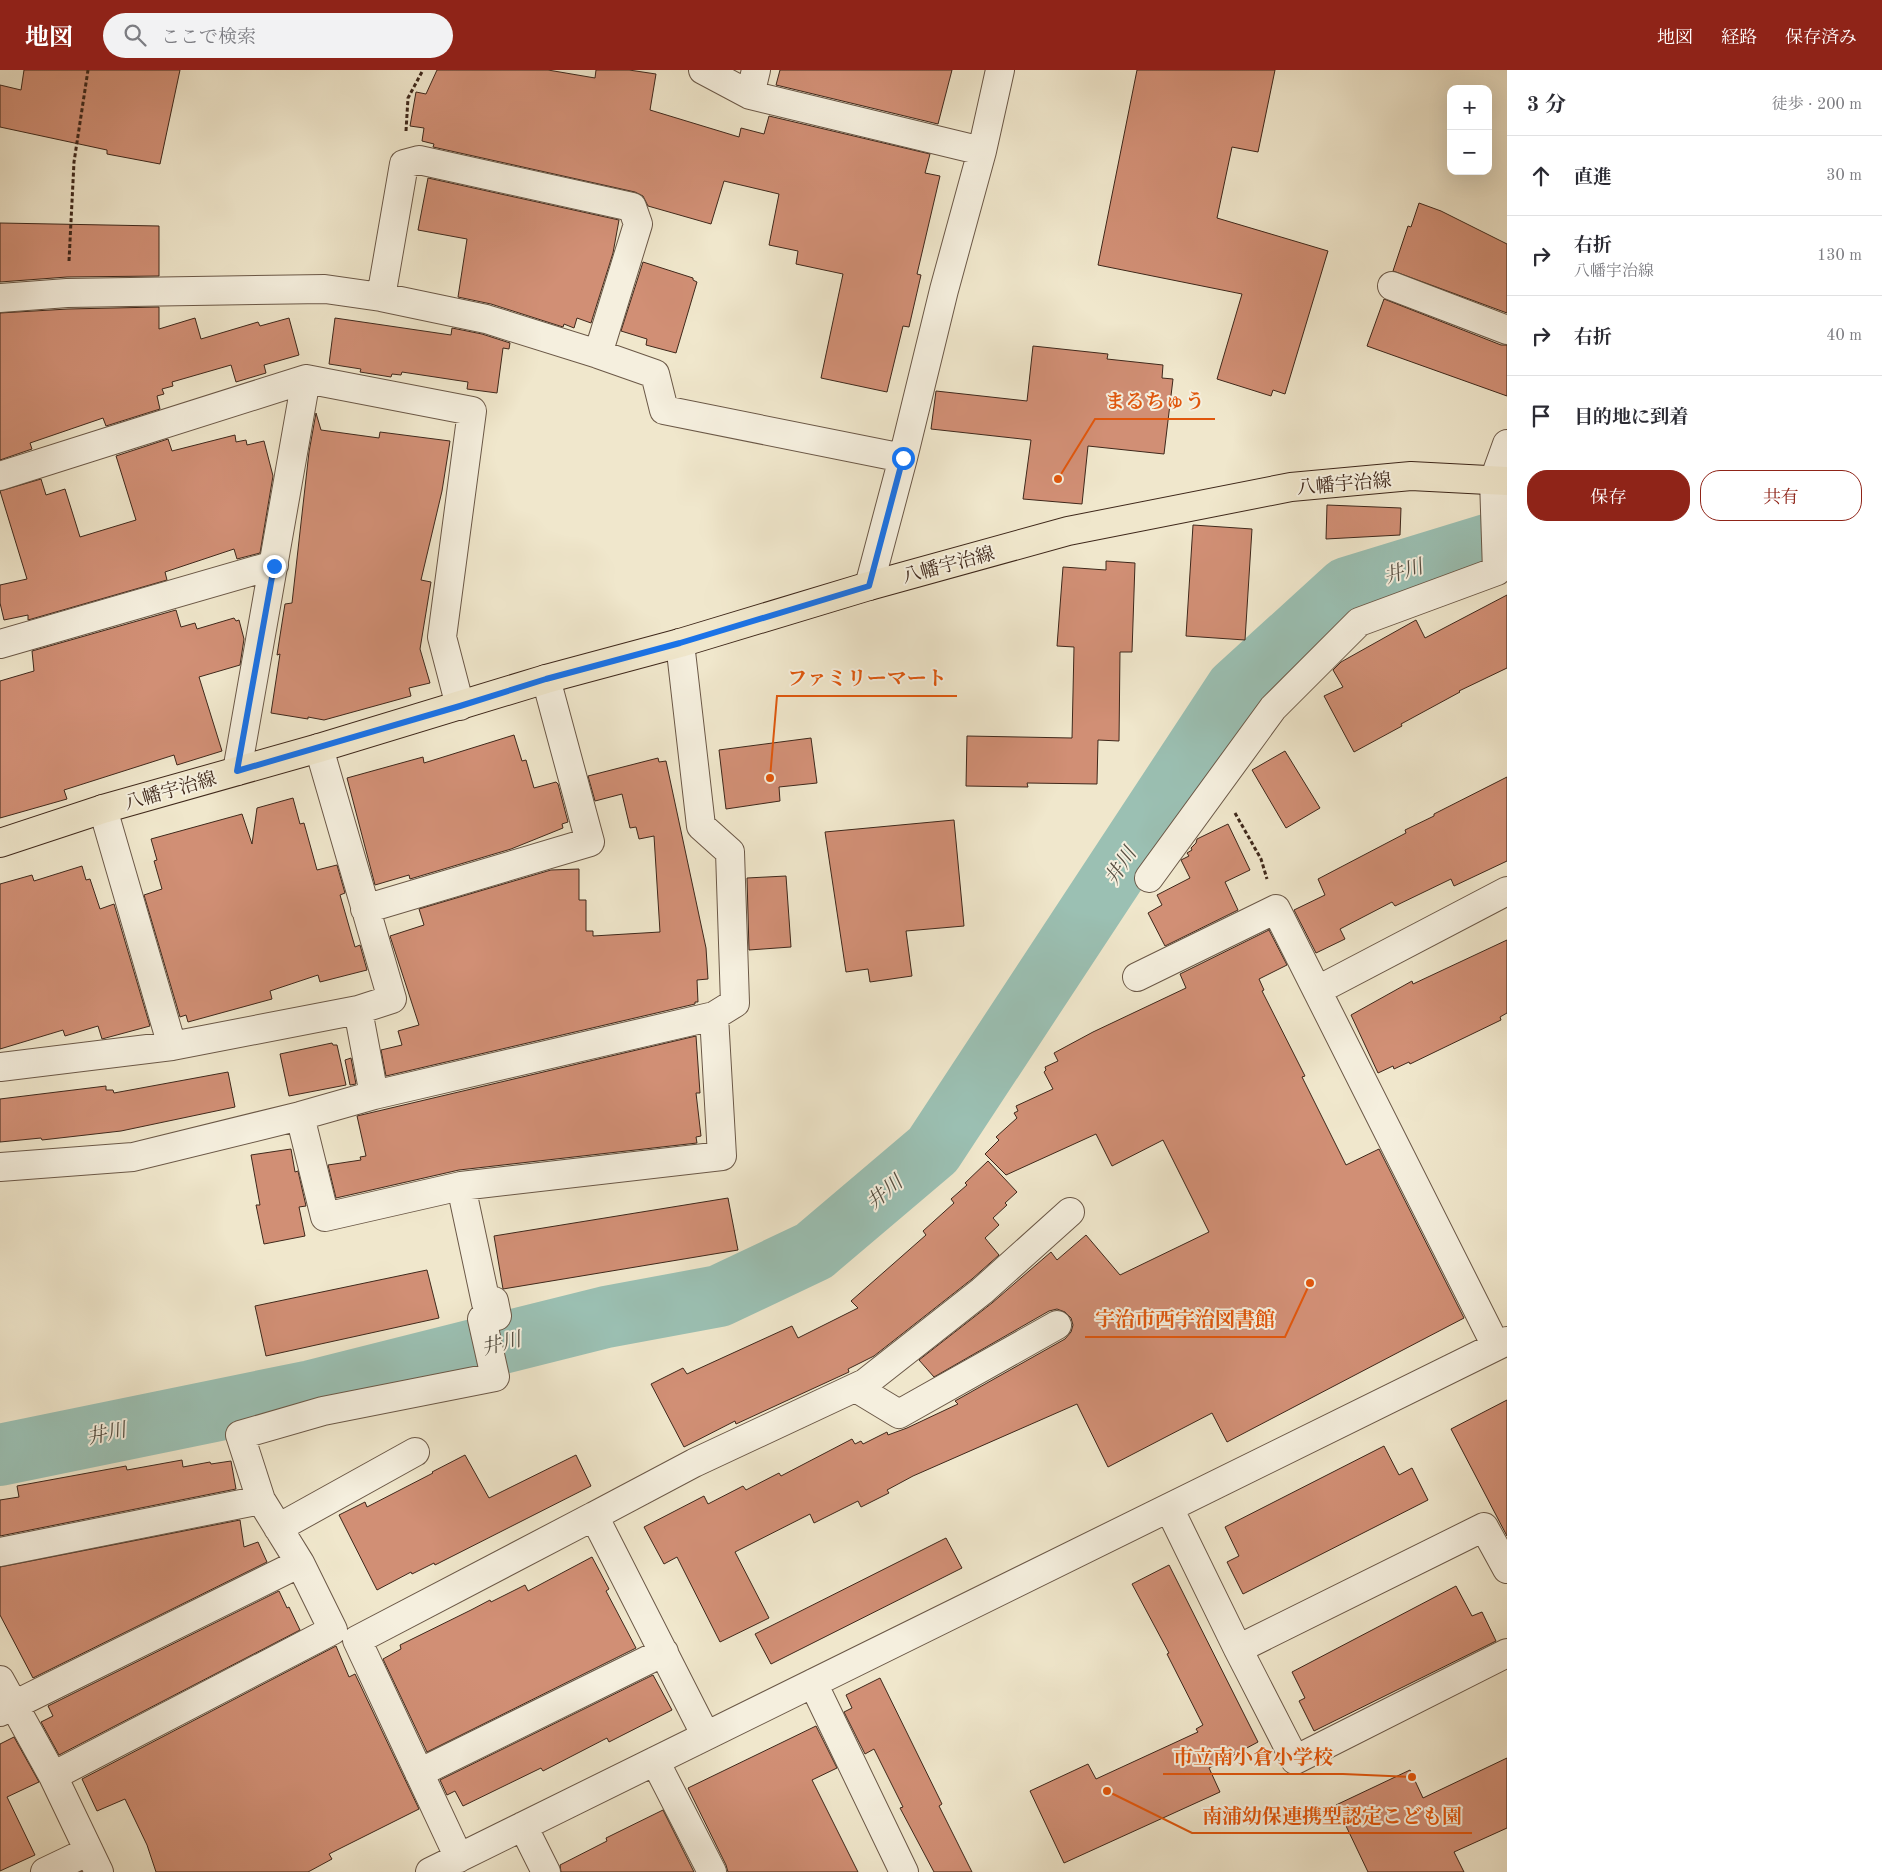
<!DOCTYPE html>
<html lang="ja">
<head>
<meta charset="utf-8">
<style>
	body { margin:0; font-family:"Old Standard TT","Noto Serif JP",serif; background:#f2f2f3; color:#2b2b33 }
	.controls { position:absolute; right:15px; top:15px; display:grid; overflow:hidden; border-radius:10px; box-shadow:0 5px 20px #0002 }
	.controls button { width:45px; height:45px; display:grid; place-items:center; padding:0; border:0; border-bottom:1px solid #e1e1e2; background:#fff; color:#2b2b33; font:25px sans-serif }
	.stop { position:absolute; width:15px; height:15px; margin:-11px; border:4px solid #1a73e8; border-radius:50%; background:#fff }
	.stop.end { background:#1a73e8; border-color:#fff; box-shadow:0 1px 5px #0008 }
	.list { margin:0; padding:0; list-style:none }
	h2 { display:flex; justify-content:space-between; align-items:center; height:65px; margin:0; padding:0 20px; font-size:21px }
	h2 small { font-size:16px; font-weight:400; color:#7c7c81 }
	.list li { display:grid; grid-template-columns:32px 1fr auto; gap:15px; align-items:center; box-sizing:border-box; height:80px; padding:0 20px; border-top:1px solid #e1e1e2 }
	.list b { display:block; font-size:19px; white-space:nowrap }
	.list p { margin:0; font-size:16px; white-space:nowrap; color:#7c7c81 }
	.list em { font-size:16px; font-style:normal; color:#7c7c81 }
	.actions { display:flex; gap:10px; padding:15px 20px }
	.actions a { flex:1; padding:11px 0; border:1px solid #8f2418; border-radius:20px; text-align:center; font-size:18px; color:#8f2418 }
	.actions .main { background:#8f2418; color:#fff }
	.icon { flex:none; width:28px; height:28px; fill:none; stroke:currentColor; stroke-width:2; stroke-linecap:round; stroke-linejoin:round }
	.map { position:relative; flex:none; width:1507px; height:1802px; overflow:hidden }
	header { display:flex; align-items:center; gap:30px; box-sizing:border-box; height:70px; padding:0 25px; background:#8f2418; color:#fff }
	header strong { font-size:24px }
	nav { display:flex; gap:28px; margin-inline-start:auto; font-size:18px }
	.search { width:350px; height:45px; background:#f2f2f3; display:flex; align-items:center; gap:12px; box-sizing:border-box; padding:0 18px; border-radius:28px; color:#7c7c81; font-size:19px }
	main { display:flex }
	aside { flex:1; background:#fff }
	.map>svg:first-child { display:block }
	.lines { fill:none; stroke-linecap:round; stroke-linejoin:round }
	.river { stroke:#9bc0b3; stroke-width:62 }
	.building { fill:#d18f75; stroke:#3f281b }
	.minor-casing { stroke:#6b5847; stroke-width:30 }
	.major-casing { stroke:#3f281b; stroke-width:30 }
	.path { stroke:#3f281b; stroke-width:3; stroke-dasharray:4 2.5; stroke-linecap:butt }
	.minor { stroke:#f5efde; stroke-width:28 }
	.major { stroke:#f0e7cc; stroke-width:28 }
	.route { stroke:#1a73e8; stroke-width:6 }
	.labels { text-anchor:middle; stroke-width:4; stroke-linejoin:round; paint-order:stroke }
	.street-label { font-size:19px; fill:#3f281b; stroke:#f5efde }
	.water-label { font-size:20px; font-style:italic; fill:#564e41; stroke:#f5efde }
	.leader { fill:none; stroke:#e0570d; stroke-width:2 }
	.callout-dot { fill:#e0570d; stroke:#f5efde; stroke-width:2 }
	.callout-label { font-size:20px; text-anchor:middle; font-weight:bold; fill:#e0570d; stroke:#f5efde; stroke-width:4; stroke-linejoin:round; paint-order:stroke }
</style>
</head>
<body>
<header>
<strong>地図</strong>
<div class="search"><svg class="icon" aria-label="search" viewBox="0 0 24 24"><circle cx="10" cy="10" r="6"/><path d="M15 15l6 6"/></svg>ここで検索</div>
<nav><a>地図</a><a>経路</a><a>保存済み</a></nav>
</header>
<main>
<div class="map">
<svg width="1507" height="1802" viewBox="0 0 1507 1802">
	<rect width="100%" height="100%" fill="#f0e7cc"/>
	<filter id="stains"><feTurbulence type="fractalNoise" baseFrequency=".004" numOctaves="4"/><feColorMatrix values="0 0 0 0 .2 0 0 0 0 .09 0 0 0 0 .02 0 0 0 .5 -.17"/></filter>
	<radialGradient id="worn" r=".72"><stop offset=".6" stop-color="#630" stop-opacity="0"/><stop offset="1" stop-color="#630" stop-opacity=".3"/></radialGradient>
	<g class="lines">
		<path class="river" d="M 0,1385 L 311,1321 L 606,1247 L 719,1226 L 814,1181 L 933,1080 L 1236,619 L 1347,518 L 1507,469"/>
	</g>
	<path class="building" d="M 24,0 L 180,0 L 160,94 L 107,84 L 107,80 L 0,57 L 0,15 L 21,20 Z
		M 437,0 L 548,0 L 595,8 L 596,0 L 629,0 L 656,4 L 650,40 L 739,67 L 741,58 L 764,64 L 769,46 L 930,84 L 925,103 L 940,106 L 917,204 L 921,205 L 909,257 L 903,256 L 887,322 L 821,308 L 843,204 L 796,194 L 798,181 L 769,175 L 779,124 L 724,111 L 711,154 L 648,136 L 643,126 L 635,122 L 433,77 L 434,74 L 422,71 L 424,58 L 410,56 L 416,22 L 426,24 Z
		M 780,0 L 952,0 L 938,54 L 776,15 Z
		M 1137,0 L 1275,0 L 1258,82 L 1232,77 L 1217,148 L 1328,181 L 1285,324 L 1273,320 L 1271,326 L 1217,309 L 1242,224 L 1098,195 Z
		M 428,108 L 619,150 L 613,183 L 591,253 L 577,248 L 574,258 L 564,254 L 563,257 L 491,234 L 458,227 L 467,169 L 418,160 Z
		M 1419,133 L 1441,141 L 1507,174 L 1507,243 L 1393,201 L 1408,156 L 1411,157 Z
		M 0,153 L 159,156 L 159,206 L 67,207 L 0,212 Z
		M 643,192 L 693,208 L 693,210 L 697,212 L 676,283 L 646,275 L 647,269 L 621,261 Z
		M 1384,229 L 1501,275 L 1507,275 L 1507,326 L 1367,276 Z
		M 159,237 L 159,259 L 195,248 L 201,269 L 258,252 L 260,256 L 289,248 L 299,285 L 264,295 L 266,303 L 236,312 L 231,295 L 172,312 L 173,316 L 162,319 L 164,324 L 157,326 L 160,339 L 106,356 L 103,348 L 30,373 L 32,379 L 0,390 L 0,243 L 68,239 Z
		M 335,248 L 451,265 L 452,258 L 482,264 L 510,273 L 509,279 L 503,278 L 497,323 L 467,319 L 468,312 L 402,302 L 401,305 L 392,304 L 391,307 L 360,302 L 361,299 L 329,294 Z
		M 1033,276 L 1108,284 L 1107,289 L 1163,295 L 1162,308 L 1173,309 L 1164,384 L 1088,376 L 1082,434 L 1023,429 L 1031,370 L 931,359 L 936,321 L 1027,331 Z
		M 316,343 L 321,360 L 379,368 L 380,362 L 450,371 L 442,421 L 421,510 L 431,512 L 420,579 L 430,613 L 409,618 L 411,626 L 324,650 L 308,647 L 308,649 L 271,643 L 280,584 L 277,585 L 285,534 L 292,533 L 309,382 Z
		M 235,365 L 236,372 L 246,370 L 247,375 L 264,371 L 273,406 L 260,483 L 237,489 L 234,479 L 165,502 L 167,510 L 28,550 L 28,545 L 4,550 L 0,533 L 0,515 L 27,509 L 0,421 L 41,409 L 46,425 L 65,419 L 80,467 L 136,450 L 116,386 L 168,369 L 172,381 Z
		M 1327,435 L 1401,438 L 1400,465 L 1326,469 Z
		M 1193,455 L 1252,459 L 1245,570 L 1186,566 Z
		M 1106,491 L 1135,493 L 1132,582 L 1120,582 L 1119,671 L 1098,670 L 1097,714 L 1027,713 L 1028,717 L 966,716 L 967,666 L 1072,668 L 1074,577 L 1057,576 L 1063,497 L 1106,500 Z
		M 1507,525 L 1507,598 L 1459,621 L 1460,622 L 1401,654 L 1402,656 L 1354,682 L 1324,626 L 1343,617 L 1333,600 L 1341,592 L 1416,550 L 1425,568 Z
		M 176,540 L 181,557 L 195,553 L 197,559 L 234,548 L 236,551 L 239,550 L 244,569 L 240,595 L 199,607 L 222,681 L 177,695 L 174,685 L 64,720 L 67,729 L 0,748 L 0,611 L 34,601 L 32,581 Z
		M 514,665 L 522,691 L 526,690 L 534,718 L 556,712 L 558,714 L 568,752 L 562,754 L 563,758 L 511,779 L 410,809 L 409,805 L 375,815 L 347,708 L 423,687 L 424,693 Z
		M 811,668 L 817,713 L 779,717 L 780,731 L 726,739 L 719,680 Z
		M 1285,681 L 1320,738 L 1286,758 L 1252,700 Z
		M 658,688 L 659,692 L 666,691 L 706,878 L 708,909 L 697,910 L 698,932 L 695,932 L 695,934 L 386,1006 L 381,980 L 402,975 L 398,961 L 419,955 L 390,866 L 424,855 L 419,839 L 551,800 L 579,799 L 579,830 L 586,830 L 586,861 L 593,861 L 593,866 L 660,862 L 654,766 L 639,769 L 636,757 L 630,758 L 622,724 L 595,731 L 588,706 Z
		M 1507,707 L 1507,791 L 1454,816 L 1451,809 L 1395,836 L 1392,832 L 1340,859 L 1345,869 L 1316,883 L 1294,840 L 1325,825 L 1318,809 L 1406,763 L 1405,760 L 1434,746 L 1434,744 Z
		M 293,728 L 300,754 L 304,753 L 317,800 L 337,795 L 345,823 L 340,825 L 355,877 L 360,875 L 367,900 L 320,912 L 318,905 L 270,921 L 272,929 L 188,952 L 186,945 L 180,947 L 144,825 L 162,819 L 154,791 L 157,790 L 151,769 L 242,744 L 252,774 L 257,738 Z
		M 954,750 L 964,856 L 906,861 L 912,906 L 870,912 L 868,899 L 846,902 L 825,762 Z
		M 1228,754 L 1250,800 L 1225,812 L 1238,840 L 1165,876 L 1148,843 L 1162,835 L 1157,825 L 1190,808 L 1181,790 L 1189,786 L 1187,783 L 1192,780 L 1191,778 L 1196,773 L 1197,769 Z
		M 82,796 L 86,810 L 90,809 L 100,839 L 114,834 L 150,956 L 102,969 L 98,956 L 65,966 L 63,960 L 0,979 L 0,814 L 32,805 L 34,811 Z
		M 786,806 L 791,877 L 749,880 L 747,808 Z
		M 1269,860 L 1287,895 L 1259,909 L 1264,920 L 1262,921 L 1305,1006 L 1302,1007 L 1346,1095 L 1379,1079 L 1464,1248 L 1227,1372 L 1212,1343 L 1108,1397 L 1077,1334 L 913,1406 L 887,1420 L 889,1423 L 861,1437 L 858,1431 L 814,1453 L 810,1444 L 735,1482 L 769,1548 L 720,1572 L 677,1487 L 664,1494 L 644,1457 L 704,1426 L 708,1434 L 743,1416 L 746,1420 L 779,1403 L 781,1406 L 852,1369 L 855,1374 L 861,1371 L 863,1374 L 887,1362 L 888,1365 L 907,1358 L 958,1334 L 955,1331 L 1065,1269 L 1071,1262 L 1073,1255 L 1071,1248 L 1065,1242 L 1057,1239 L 1049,1241 L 934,1307 L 919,1290 L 992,1233 L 1051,1182 L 1057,1190 L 1086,1165 L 1120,1205 L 1209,1162 L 1163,1070 L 1112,1096 L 1096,1064 L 1006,1105 L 985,1084 L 999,1070 L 996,1067 L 1017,1048 L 1014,1043 L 1018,1041 L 1016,1036 L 1053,1019 L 1044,1002 L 1046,1000 L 1045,997 L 1058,991 L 1054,983 L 1093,962 L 1186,918 L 1180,904 Z
		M 1507,870 L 1507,943 L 1500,947 L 1501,950 L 1410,994 L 1409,992 L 1394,999 L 1393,996 L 1378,1003 L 1351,945 L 1412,911 L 1413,914 Z
		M 696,966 L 700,1023 L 696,1023 L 701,1066 L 696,1067 L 697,1073 L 459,1100 L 336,1128 L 328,1095 L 361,1090 L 360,1087 L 366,1086 L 357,1046 Z
		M 332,973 L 333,975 L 337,975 L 346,1015 L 289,1026 L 280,984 Z
		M 351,988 L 356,1014 L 350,1015 L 345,990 Z
		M 228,1002 L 235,1037 L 121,1061 L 42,1070 L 41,1068 L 0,1072 L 0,1029 L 106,1016 L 106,1020 L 113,1020 L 114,1023 Z
		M 291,1079 L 295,1102 L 298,1101 L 306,1136 L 299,1137 L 305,1166 L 264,1174 L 256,1135 L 260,1135 L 251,1085 Z
		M 988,1091 L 1017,1122 L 1005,1133 L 1007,1135 L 993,1148 L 999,1155 L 985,1168 L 999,1185 L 972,1209 L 874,1286 L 848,1299 L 849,1302 L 736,1354 L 735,1351 L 684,1377 L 651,1314 L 683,1298 L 687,1304 L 792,1256 L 798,1268 L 858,1238 L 851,1231 L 926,1165 L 923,1161 L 954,1133 L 951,1129 L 967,1115 L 965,1113 Z
		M 728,1128 L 738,1180 L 503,1219 L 494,1166 Z
		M 427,1200 L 439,1248 L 266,1286 L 255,1236 Z
		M 1507,1330 L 1507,1466 L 1451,1359 Z
		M 1384,1376 L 1399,1405 L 1412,1398 L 1428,1430 L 1243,1524 L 1227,1492 L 1239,1486 L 1225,1457 Z
		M 465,1385 L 489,1428 L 576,1385 L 591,1416 L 435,1495 L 434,1493 L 412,1504 L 411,1502 L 377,1520 L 339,1445 L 365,1432 L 367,1437 L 433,1403 L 432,1402 Z
		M 182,1390 L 183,1397 L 210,1392 L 211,1394 L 231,1391 L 236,1419 L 0,1466 L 0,1430 L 19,1427 L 17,1416 L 126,1396 L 127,1400 Z
		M 240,1450 L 244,1477 L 258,1472 L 267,1492 L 33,1608 L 0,1545 L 0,1497 Z
		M 946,1468 L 962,1498 L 771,1594 L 755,1564 Z
		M 592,1487 L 609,1519 L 606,1521 L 636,1578 L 427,1682 L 383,1589 L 401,1579 L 400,1575 L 471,1540 L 490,1530 L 491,1532 L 525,1515 L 528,1521 Z
		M 1169,1495 L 1258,1672 L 1209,1698 L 1220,1722 L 1064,1793 L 1030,1721 L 1088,1694 L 1096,1709 L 1198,1662 L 1196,1659 L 1203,1655 L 1167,1584 L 1169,1583 L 1132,1514 Z
		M 1456,1516 L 1472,1546 L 1482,1542 L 1496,1571 L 1314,1661 L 1299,1631 L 1305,1628 L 1292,1602 Z
		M 279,1521 L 287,1538 L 289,1537 L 300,1560 L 59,1685 L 41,1652 L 53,1646 L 48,1636 Z
		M 336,1576 L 349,1607 L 355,1604 L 419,1739 L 329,1784 L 332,1789 L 308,1802 L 156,1802 L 147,1775 L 125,1729 L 97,1741 L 82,1709 Z
		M 653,1605 L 672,1640 L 609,1672 L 607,1668 L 543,1701 L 541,1698 L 463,1736 L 455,1721 L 447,1725 L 440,1710 Z
		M 880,1608 L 942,1734 L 939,1736 L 972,1802 L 934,1802 L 900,1738 L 903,1737 L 874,1679 L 865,1684 L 844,1642 L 852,1638 L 846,1625 Z
		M 816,1656 L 837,1698 L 812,1710 L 858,1802 L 728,1802 L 726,1795 L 688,1718 Z
		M 14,1667 L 39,1712 L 7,1727 L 35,1785 L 0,1801 L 0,1674 Z
		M 1507,1688 L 1507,1758 L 1454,1782 L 1464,1802 L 1368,1802 L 1336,1735 L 1410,1700 L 1423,1728 Z
		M 663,1740 L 694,1802 L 561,1802 L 560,1795 L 607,1771 L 606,1768 Z"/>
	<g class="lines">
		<g class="minor-casing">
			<path id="minor" d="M 703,0 L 750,25 L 982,81
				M 750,25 L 756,0
				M 1392,216 L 1507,260
				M 381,227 L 404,94 L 419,90 L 632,137 L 638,154 L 598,284
				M 0,228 L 67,223 L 325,219 L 381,227 L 486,249 L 598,284 L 655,304 L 664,340 L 903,388
				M 0,406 L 306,309 L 472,341 L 442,567 L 460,636
				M 869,516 L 903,388 L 944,220 L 982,81 L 1000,0
				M 0,574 L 274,495
				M 319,678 L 392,929 L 358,940 L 374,1025
				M 237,701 L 306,309
				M 103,739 L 172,976
				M 1149,808 L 1273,638 L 1359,552 L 1497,501 L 1494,410 L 1507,374
				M 365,839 L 590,772 L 546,609
				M 1137,907 L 1276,839 L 1496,1276
				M 1318,920 L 1507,821
				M 0,997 L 172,976 L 358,940
				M 300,1046 L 325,1147 L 461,1116 L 722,1086 L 714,946
				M 0,1097 L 133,1087 L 300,1046 L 374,1025 L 714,946 L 735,933 L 730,782 L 701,756 L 680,573
				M 856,1318 L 899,1344 L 1057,1255
				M 261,1430 L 240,1365 L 323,1341 L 495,1307 L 482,1249 L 497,1246 L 494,1231 L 486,1233 L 461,1116
				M 1169,1438 L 1238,1579 L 1295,1690 L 1507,1583
				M 278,1458 L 415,1382
				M 0,1482 L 261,1430 L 300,1493 L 333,1560 L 53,1706
				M 1238,1579 L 1484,1457 L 1507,1499
				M 0,1610 L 53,1706 L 99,1802
				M 813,1613 L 904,1802
				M 0,1642 L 300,1493
				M 706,1666 L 594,1446 L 694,1393 L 865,1313 L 982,1221 L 1070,1142
				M 655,1691 L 712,1802
				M 419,1703 L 664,1582
				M 523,1756 L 546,1802
				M 459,1788 L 357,1570 L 594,1446
				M 45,1802 L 89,1781
				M 430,1802 L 1507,1271"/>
		</g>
		<g class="major-casing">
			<path id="major" d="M 0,773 L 103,739 L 319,678 L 546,609 L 680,573 L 869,516 L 1068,461 L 1291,417 L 1411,406 L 1507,411"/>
		</g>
		<path class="path" d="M 406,61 L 408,28 L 423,0
			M 69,191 L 74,92 L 88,0
			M 1235,743 L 1261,789 L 1267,809"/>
		<use href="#minor" class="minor"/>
		<use href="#major" class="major"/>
	</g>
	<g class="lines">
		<path class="route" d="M 274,496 L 237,701 L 460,636 L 546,609 L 680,573 L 869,516 L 903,388"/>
	</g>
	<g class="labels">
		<g class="street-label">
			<text transform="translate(1344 413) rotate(-5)" y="7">八幡宇治線</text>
			<text transform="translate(948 494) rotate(-15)" y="7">八幡宇治線</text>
			<text transform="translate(170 720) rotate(-16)" y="7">八幡宇治線</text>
		</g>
		<g class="water-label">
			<text transform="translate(1403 501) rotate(-17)" y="7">井川</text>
			<text transform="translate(1120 796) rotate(-57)" y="7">井川</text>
			<text transform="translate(884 1122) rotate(-40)" y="7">井川</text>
			<text transform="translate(501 1273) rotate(-14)" y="7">井川</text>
			<text transform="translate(106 1363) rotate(-12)" y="7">井川</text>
		</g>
	</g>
	<path class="leader" d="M1058 409L1095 349H1215M770 708L777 626H957M1310 1213L1285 1267H1085M1412 1707L1343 1704H1163M1107 1721L1192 1763H1472"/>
	<g class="callout-dot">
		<circle cx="1058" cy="409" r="5"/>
		<circle cx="770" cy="708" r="5"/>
		<circle cx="1310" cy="1213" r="5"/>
		<circle cx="1412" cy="1707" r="5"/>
		<circle cx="1107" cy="1721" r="5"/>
	</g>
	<g class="callout-label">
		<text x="1155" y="338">まるちゅう</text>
		<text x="867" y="615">ファミリーマート</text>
		<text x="1185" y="1256">宇治市西宇治図書館</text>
		<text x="1253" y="1694">市立南小倉小学校</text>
		<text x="1332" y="1753">南浦幼保連携型認定こども園</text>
	</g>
	<rect width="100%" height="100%" filter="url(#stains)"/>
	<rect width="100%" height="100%" fill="url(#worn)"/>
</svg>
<div class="controls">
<button>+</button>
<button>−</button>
</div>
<div class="stop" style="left:903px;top:388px"></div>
<div class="stop end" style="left:274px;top:496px"></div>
</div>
<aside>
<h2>3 分<small>徒歩 · 200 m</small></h2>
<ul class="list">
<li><svg class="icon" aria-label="ahead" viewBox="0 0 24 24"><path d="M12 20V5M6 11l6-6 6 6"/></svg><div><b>直進</b></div><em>30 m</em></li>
<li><svg class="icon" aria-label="right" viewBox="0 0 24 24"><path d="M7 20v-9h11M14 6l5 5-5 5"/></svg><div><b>右折</b><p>八幡宇治線</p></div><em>130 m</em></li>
<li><svg class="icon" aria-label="right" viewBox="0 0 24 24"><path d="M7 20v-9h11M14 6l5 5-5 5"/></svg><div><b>右折</b></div><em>40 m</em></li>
<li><svg class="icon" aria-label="arrive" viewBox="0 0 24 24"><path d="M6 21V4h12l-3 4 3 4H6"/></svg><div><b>目的地に到着</b></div></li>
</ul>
<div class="actions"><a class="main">保存</a><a>共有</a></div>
</aside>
</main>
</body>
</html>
